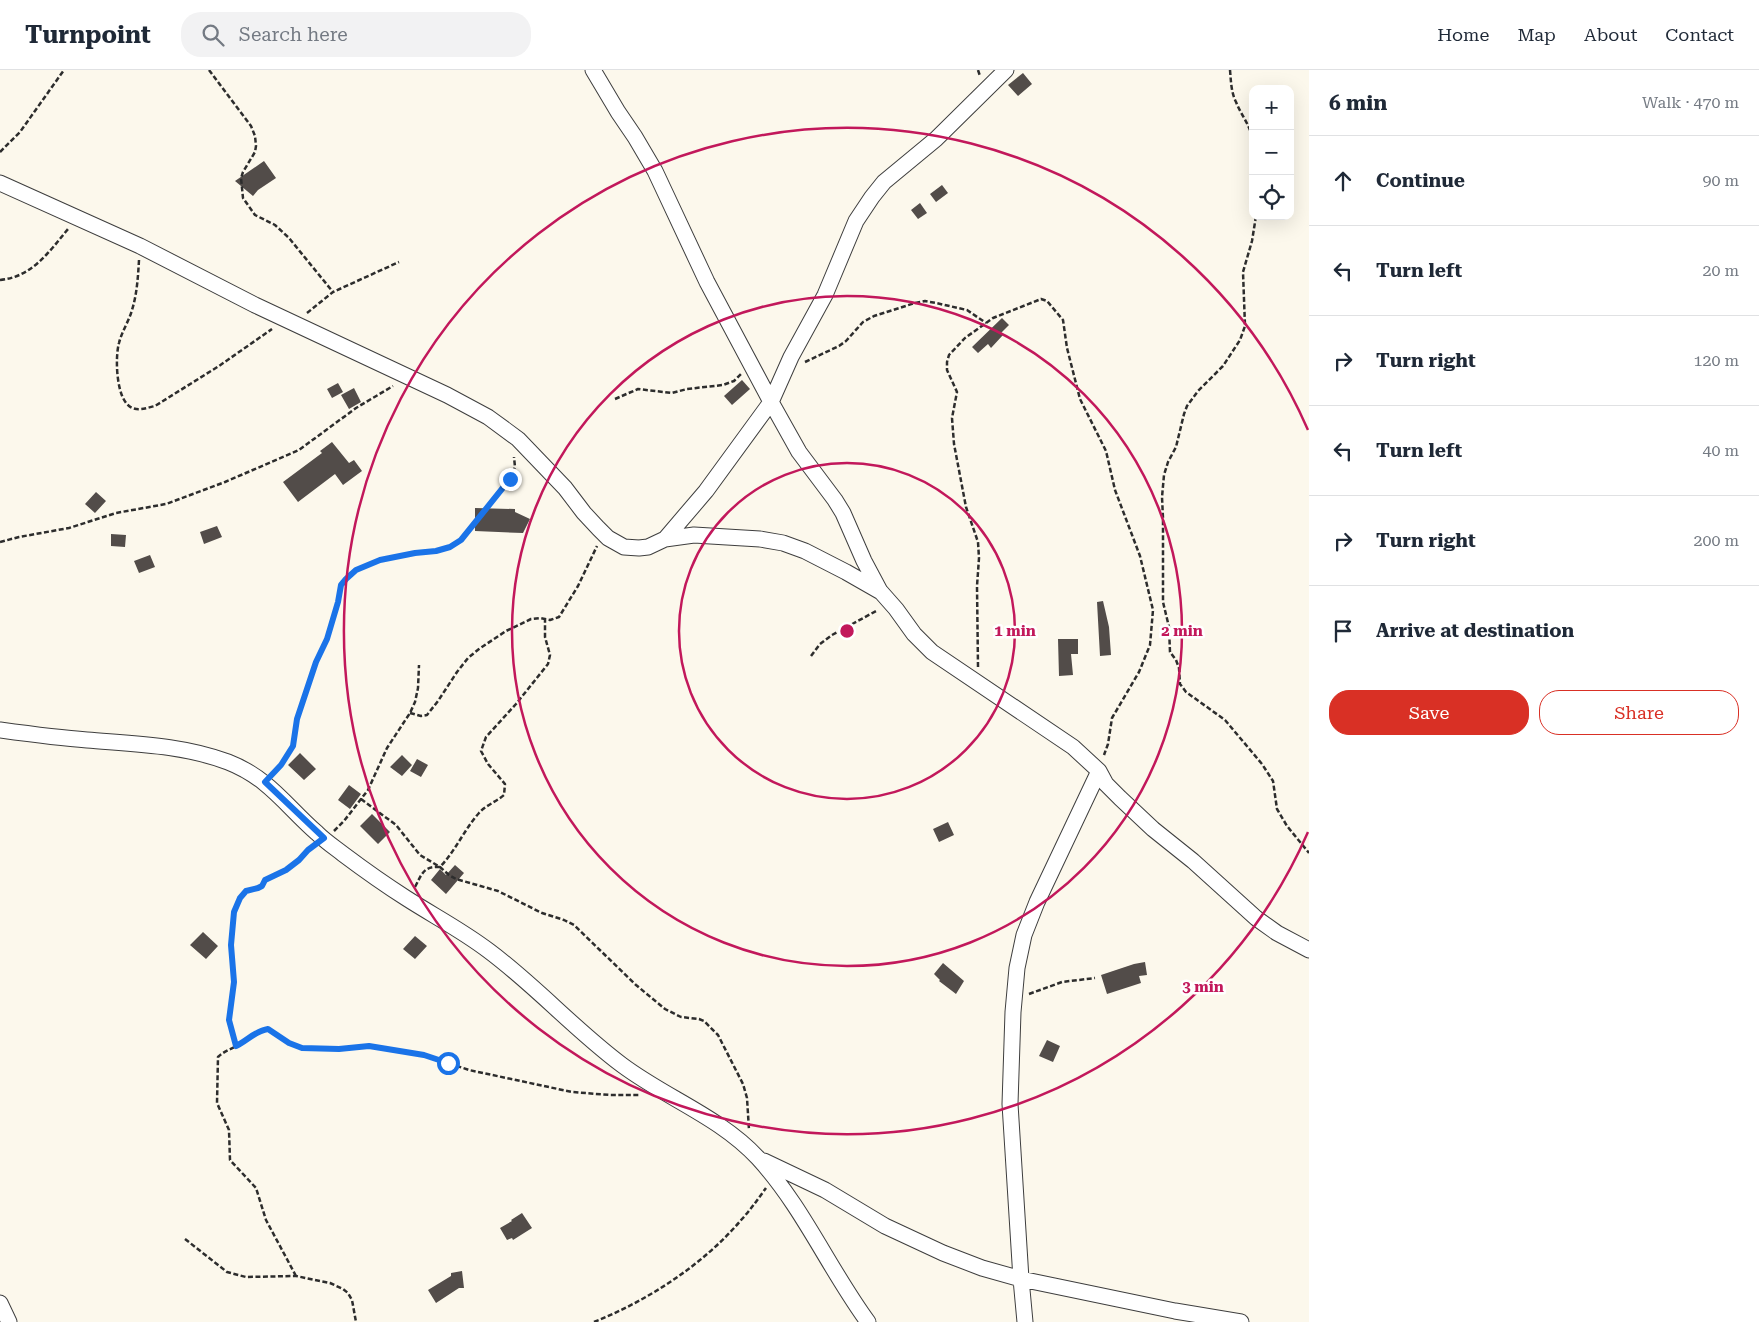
<!DOCTYPE html>
<html lang="en">
<head>
<meta charset="utf-8">
<style>
	body { margin:0; font-family:"Roboto Serif",serif; background:#f2f2f3; color:#1f2937 }
	.controls { position:absolute; right:15px; top:15px; display:grid; overflow:hidden; border-radius:10px; box-shadow:0 5px 20px #0002 }
	.controls button { width:45px; height:45px; display:grid; place-items:center; padding:0; border:0; border-bottom:1px solid #e0e1e3; background:#fff; color:#1f2937; font:25px sans-serif }
	.stop { position:absolute; width:15px; height:15px; margin:-11px; border:4px solid #1a73e8; border-radius:50%; background:#fff }
	.stop.end { background:#1a73e8; border-color:#fff; box-shadow:0 1px 5px #0008 }
	.list { margin:0; padding:0; list-style:none }
	h2 { display:flex; justify-content:space-between; align-items:center; height:65px; margin:0; padding:0 20px; font-size:21px }
	h2 small { font-size:16px; font-weight:400; color:#747a83 }
	.list li { display:grid; grid-template-columns:32px 1fr auto; gap:15px; align-items:center; box-sizing:border-box; height:90px; padding:0 20px; border-top:1px solid #e0e1e3 }
	.list b { display:block; font-size:19px; white-space:nowrap }
	.list em { font-size:16px; font-style:normal; color:#747a83 }
	.actions { display:flex; gap:10px; padding:15px 20px }
	.actions a { flex:1; padding:11px 0; border:1px solid #d93025; border-radius:20px; text-align:center; font-size:18px; color:#d93025 }
	.actions .main { background:#d93025; color:#fff }
	.icon { flex:none; width:28px; height:28px; fill:none; stroke:currentColor; stroke-width:2; stroke-linecap:round; stroke-linejoin:round }
	.map { position:relative; flex:none; width:1309px; height:1252px; overflow:hidden }
	header { display:flex; align-items:center; gap:30px; box-sizing:border-box; height:70px; padding:0 25px; background:#fff; border-bottom:1px solid #e0e1e3 }
	header strong { font-size:24px }
	nav { display:flex; gap:28px; margin-inline-start:auto; font-size:18px }
	.search { width:350px; height:45px; background:#f2f2f3; display:flex; align-items:center; gap:12px; box-sizing:border-box; padding:0 18px; border-radius:20px; color:#747a83; font-size:19px }
	main { display:flex }
	aside { flex:1; background:#fff }
	.map>svg:first-child { display:block }
	.building { fill:#524c49 }
	.lines { fill:none; stroke-linecap:round; stroke-linejoin:round }
	.minor-casing { stroke:#3e3e3e; stroke-width:17 }
	.path { stroke:#2d2d2d; stroke-width:2.5; stroke-dasharray:5 2.5; stroke-linecap:butt }
	.minor { stroke:#fff; stroke-width:15 }
	.route { stroke:#1a73e8; stroke-width:6 }
	.ring { fill:none; stroke:#c2185b; stroke-width:2.5 }
	.centre { fill:#c2185b; stroke:#fff; stroke-width:2.5 }
	.ring-label { font-size:15px; text-anchor:middle; font-weight:bold; fill:#c2185b; stroke:#fff; stroke-width:5; stroke-linejoin:round; paint-order:stroke }
</style>
</head>
<body>
<header>
<strong>Turnpoint</strong>
<div class="search"><svg class="icon" aria-label="search" viewBox="0 0 24 24"><circle cx="10" cy="10" r="6"/><path d="M15 15l6 6"/></svg>Search here</div>
<nav><a>Home</a><a>Map</a><a>About</a><a>Contact</a></nav>
</header>
<main>
<div class="map">
<svg width="1309" height="1252" viewBox="0 0 1309 1252">
	<rect width="100%" height="100%" fill="#fcf8ec"/>
	<path class="building" d="M 1023,3 L 1032,14 L 1018,26 L 1008,15 Z
		M 264,91 L 276,108 L 258,120 L 253,126 L 235,111 Z
		M 942,115 L 948,123 L 936,132 L 930,124 Z
		M 920,133 L 927,143 L 918,149 L 911,140 Z
		M 1002,248 L 1009,255 L 1001,263 L 1003,265 L 991,278 L 988,274 L 978,283 L 972,277 Z
		M 742,310 L 750,319 L 732,335 L 724,326 Z
		M 338,313 L 343,322 L 332,328 L 327,319 Z
		M 354,318 L 361,332 L 349,339 L 341,325 Z
		M 332,372 L 349,393 L 354,390 L 362,401 L 343,415 L 335,404 L 298,432 L 283,412 L 322,383 L 320,381 Z
		M 96,422 L 106,431 L 95,443 L 85,434 Z
		M 475,438 L 515,439 L 515,442 L 530,449 L 523,463 L 475,461 Z
		M 217,456 L 222,467 L 204,474 L 200,462 Z
		M 111,464 L 126,465 L 125,477 L 111,476 Z
		M 150,485 L 155,497 L 139,503 L 134,491 Z
		M 1103,531 L 1109,557 L 1111,585 L 1100,586 L 1097,532 Z
		M 1058,569 L 1078,569 L 1078,584 L 1071,584 L 1073,605 L 1059,606 Z
		M 300,683 L 316,699 L 304,710 L 288,695 Z
		M 402,685 L 412,695 L 402,706 L 390,697 Z
		M 417,689 L 428,695 L 421,707 L 410,701 Z
		M 349,715 L 361,724 L 350,739 L 338,730 Z
		M 372,744 L 390,762 L 378,774 L 360,756 Z
		M 948,752 L 954,765 L 939,772 L 933,759 Z
		M 455,795 L 464,803 L 446,824 L 431,810 L 440,799 L 446,805 Z
		M 203,862 L 218,876 L 206,889 L 190,875 Z
		M 415,866 L 427,876 L 415,889 L 403,879 Z
		M 1145,892 L 1147,905 L 1139,906 L 1141,913 L 1107,924 L 1101,905 L 1134,894 Z
		M 943,893 L 964,911 L 956,924 L 939,911 L 940,910 L 934,904 Z
		M 1047,970 L 1060,976 L 1053,992 L 1039,986 Z
		M 522,1143 L 532,1158 L 513,1170 L 512,1168 L 507,1170 L 500,1158 L 512,1151 L 511,1150 Z
		M 462,1201 L 464,1218 L 459,1218 L 436,1233 L 428,1220 L 451,1206 L 451,1203 Z"/>
	<g class="lines">
		<g class="minor-casing">
			<path id="minor" d="M 593,0 L 618,42 L 635,67 L 655,101 L 707,212 L 771,332 L 799,382 L 835,430 L 843,443 L 864,491 L 880,521
				M 0,113 L 140,176 L 255,235 L 447,325 L 488,347 L 518,369 L 565,418 L 584,443 L 598,458 L 608,468 L 624,477 L 639,478 L 648,477 L 665,469 L 694,465 L 760,469 L 783,473 L 805,481 L 846,502 L 881,522 L 896,539 L 914,564 L 932,582 L 1073,677 L 1099,701 L 1106,714 L 1120,728 L 1153,759 L 1193,791 L 1256,848 L 1277,863 L 1309,880
				M 665,469 L 706,421 L 771,332 L 791,287 L 825,225 L 856,151 L 872,127 L 884,112 L 936,69 L 1006,0
				M 0,660 C 29,664 58,668 87,670 C 135,674 183,675 228,692 C 269,708 286,736 317,763 C 325,771 334,777 343,784 C 363,799 384,814 406,828 C 434,846 463,861 489,881 C 536,916 575,960 622,995 C 666,1028 720,1047 758,1088 C 803,1137 829,1199 868,1252
				M 764,1091 L 825,1120 L 885,1156 L 943,1183 L 982,1198 L 1021,1209 L 1175,1241 L 1241,1252
				M 0,1233 L 9,1252
				M 1025,1252 L 1021,1209 L 1010,1034 L 1013,942 L 1017,898 L 1024,865 L 1037,832 L 1099,701"/>
		</g>
		<path class="path" d="M 209,0 L 251,56 L 255,66 L 256,76 L 255,82 L 243,102 L 241,108 L 243,128 L 255,145 L 275,155 L 289,168 L 333,222
			M 978,0 L 980,6
			M 1230,0 C 1231,11 1231,22 1236,32 C 1242,47 1252,57 1253,74
			M 0,82 L 20,62 L 64,0
			M 1253,100 L 1253,108
			M 1256,146 L 1252,171 L 1243,202 L 1245,256 L 1240,270 L 1223,296 L 1198,321 L 1187,336 L 1184,344 L 1176,377 L 1168,392 L 1164,405 L 1162,427 L 1163,448 L 1163,532 L 1169,557 L 1170,582 L 1176,590 L 1179,598 L 1180,614 L 1186,622 L 1225,650 L 1262,694 L 1273,711 L 1277,739 L 1287,756 L 1309,783
			M 139,190 C 138,207 137,224 132,240 C 129,251 122,261 119,273 C 115,287 116,326 129,336 C 137,342 146,338 155,336 L 219,296 L 272,259
			M 0,210 C 32,207 49,182 68,159
			M 307,243 L 333,222 L 399,192
			M 805,292 L 839,276 L 846,271 L 863,252 L 874,246 L 915,233 L 925,231 L 936,233 L 967,240 L 986,253
			M 615,329 L 638,319 L 672,323 L 687,319 L 723,315 L 734,311 L 741,304
			M 0,472 L 19,467 L 69,458 L 116,443 L 166,434 L 225,412 L 299,380 L 356,338 L 393,316
			M 811,586 L 820,574 L 832,565 L 878,540
			M 978,597 L 977,516 L 979,488 L 978,472 L 966,437 L 954,374 L 952,348 L 957,322 L 947,300 L 947,292 L 949,285 L 965,268 L 993,248 L 1041,229 L 1047,231 L 1063,250 L 1067,278 L 1080,329 L 1106,381 L 1115,420 L 1140,486 L 1153,540 L 1150,575 L 1139,602 L 1112,648 L 1108,674 L 1104,685
			M 410,643 L 421,646 L 427,645 L 438,631 L 457,602 L 468,588 L 479,579 L 506,561 L 531,549 L 540,548 L 550,550 L 559,547 L 578,516 L 597,476
			M 273,704 L 287,686 L 293,676 L 297,649 L 316,593 L 327,569 L 338,532 L 341,515 L 356,500 L 380,491 L 415,483 L 436,481 L 450,477 L 461,470 L 510,409 L 515,397 L 514,387
			M 361,729 L 396,755 L 420,785 L 440,797 L 449,805 L 456,809 L 498,821 L 542,843 L 564,850 L 574,855 L 636,915 L 665,939 L 681,947 L 699,949 L 704,951 L 718,965 L 743,1014 L 747,1028 L 749,1060
			M 334,761 L 344,751 L 368,720 L 387,678 L 410,643 L 415,632 L 418,618 L 419,595
			M 415,817 C 422,804 423,796 440,797 C 456,780 464,760 479,743 C 486,735 496,732 504,725 L 505,714 L 488,694 L 481,681 L 486,667 L 516,634 L 548,594 L 550,585 L 545,567 L 545,549
			M 1029,924 L 1062,912 L 1095,908
			M 236,976 L 229,950 L 234,912 L 231,875 L 234,841 L 240,828 L 246,821 L 258,818 L 262,816 L 265,810 L 286,800 L 299,790 L 311,777
			M 185,1169 L 227,1202 L 246,1207 L 296,1206 L 330,1213 L 343,1219 L 348,1223 L 352,1230 L 356,1252
			M 296,1206 L 266,1150 L 256,1118 L 230,1090 L 229,1060 L 217,1033 L 218,987 C 225,980 235,978 243,972 C 252,967 257,961 268,959 L 289,973 L 302,978 L 339,979 L 369,975 L 424,985 L 469,1000 L 572,1022 L 610,1025 L 640,1025
			M 594,1252 C 649,1230 704,1194 742,1149 C 751,1139 758,1129 766,1118"/>
		<use href="#minor" class="minor"/>
	</g>
	<g class="lines">
		<path class="route" d="M 448,993 L 424,985 L 369,976 L 339,979 L 302,978 L 289,973 L 268,959 C 255,961 248,970 236,976 L 229,950 L 234,912 L 231,875 L 234,842 L 240,828 L 246,821 L 258,818 L 262,816 L 265,810 L 286,800 L 299,790 L 308,780 L 324,768 L 265,712 L 281,695 L 293,676 L 297,649 L 316,592 L 327,569 L 338,532 L 341,515 L 346,509 L 356,500 L 380,490 L 415,483 L 436,481 L 450,477 L 461,470 L 510,409"/>
	</g>
	<g class="ring">
		<circle cx="847" cy="561" r="168"/>
		<circle cx="847" cy="561" r="335"/>
		<path d="M1308 762A503 503 0 1 1 1308 360"/>
	</g>
	<circle cx="847" cy="561" r="8" class="centre"/>
	<g class="ring-label">
		<text x="1015" y="566">1 min</text>
		<text x="1182" y="566">2 min</text>
		<text x="1203" y="922">3 min</text>
	</g>
</svg>
<div class="controls">
<button>+</button>
<button>−</button>
<button><svg class="icon" aria-label="locate" viewBox="0 0 24 24"><circle cx="12" cy="12" r="6"/><path d="M12 2v4M12 18v4M2 12h4M18 12h4"/></svg></button>
</div>
<div class="stop" style="left:448px;top:993px"></div>
<div class="stop end" style="left:510px;top:409px"></div>
</div>
<aside>
<h2>6 min<small>Walk · 470 m</small></h2>
<ul class="list">
<li><svg class="icon" aria-label="ahead" viewBox="0 0 24 24"><path d="M12 20V5M6 11l6-6 6 6"/></svg><div><b>Continue</b></div><em>90 m</em></li>
<li><svg class="icon" aria-label="left" viewBox="0 0 24 24"><path d="M17 20v-9H6M10 6l-5 5 5 5"/></svg><div><b>Turn left</b></div><em>20 m</em></li>
<li><svg class="icon" aria-label="right" viewBox="0 0 24 24"><path d="M7 20v-9h11M14 6l5 5-5 5"/></svg><div><b>Turn right</b></div><em>120 m</em></li>
<li><svg class="icon" aria-label="left" viewBox="0 0 24 24"><path d="M17 20v-9H6M10 6l-5 5 5 5"/></svg><div><b>Turn left</b></div><em>40 m</em></li>
<li><svg class="icon" aria-label="right" viewBox="0 0 24 24"><path d="M7 20v-9h11M14 6l5 5-5 5"/></svg><div><b>Turn right</b></div><em>200 m</em></li>
<li><svg class="icon" aria-label="arrive" viewBox="0 0 24 24"><path d="M6 21V4h12l-3 4 3 4H6"/></svg><div><b>Arrive at destination</b></div></li>
</ul>
<div class="actions"><a class="main">Save</a><a>Share</a></div>
</aside>
</main>
</body>
</html>
